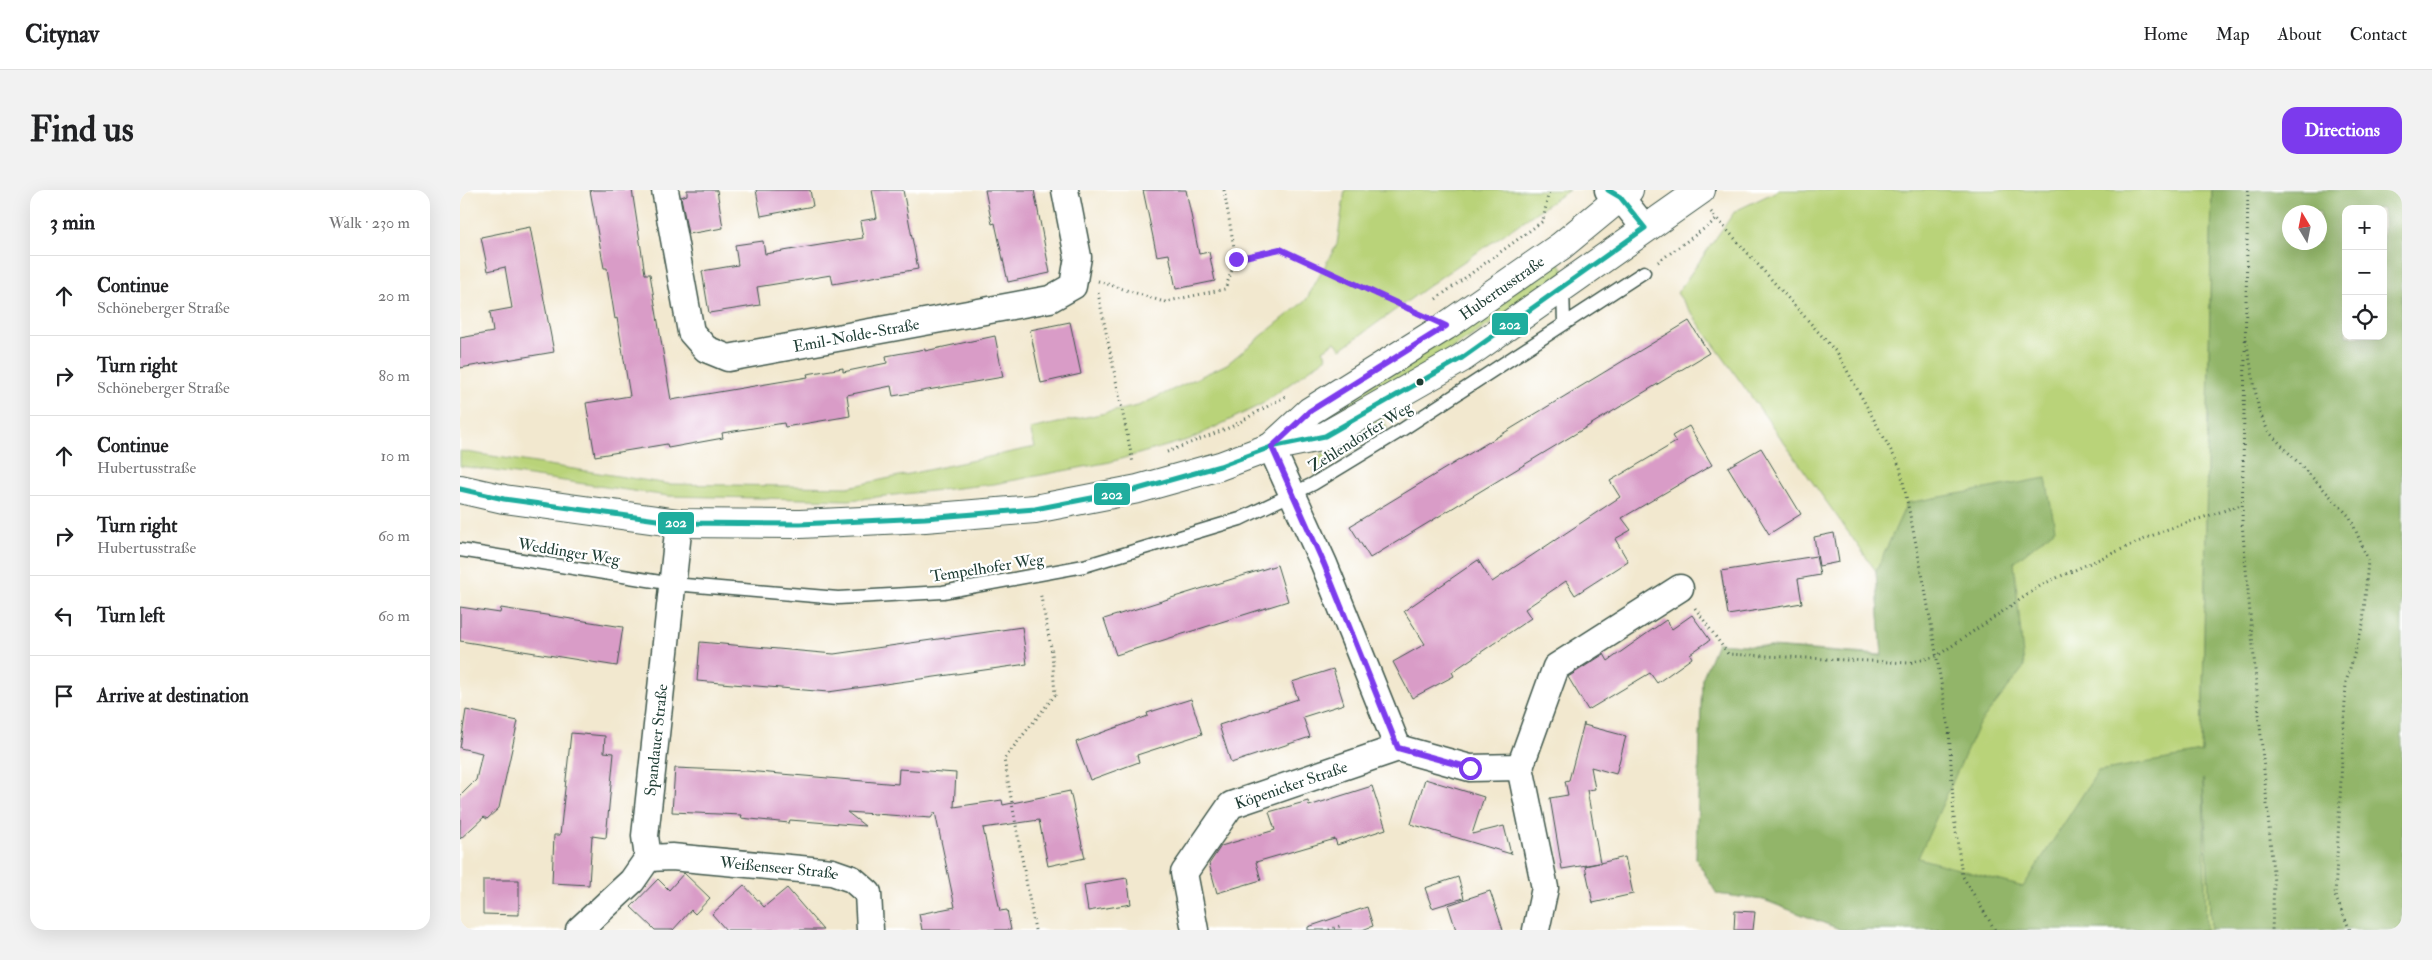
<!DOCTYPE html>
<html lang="en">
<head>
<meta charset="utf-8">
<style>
	body { margin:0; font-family:"IM FELL Double Pica",serif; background:#f2f2f2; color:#202124 }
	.controls { position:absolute; right:15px; top:15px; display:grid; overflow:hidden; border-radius:10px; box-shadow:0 5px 20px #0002 }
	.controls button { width:45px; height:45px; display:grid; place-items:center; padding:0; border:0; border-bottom:1px solid #e0e0e0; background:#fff; color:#202124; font:25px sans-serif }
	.compass { position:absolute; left:1822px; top:15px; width:45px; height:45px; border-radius:50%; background:#fff; box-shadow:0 5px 20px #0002; rotate:350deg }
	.stop { position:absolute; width:15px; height:15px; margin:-11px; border:4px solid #7c3aed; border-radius:50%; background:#fff }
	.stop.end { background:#7c3aed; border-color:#fff; box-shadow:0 1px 5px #0008 }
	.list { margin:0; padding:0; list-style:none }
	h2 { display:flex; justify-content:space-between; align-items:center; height:65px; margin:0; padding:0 20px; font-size:21px }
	h2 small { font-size:16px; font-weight:400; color:#757577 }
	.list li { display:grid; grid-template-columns:32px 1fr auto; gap:15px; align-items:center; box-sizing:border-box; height:80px; padding:0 20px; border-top:1px solid #e0e0e0 }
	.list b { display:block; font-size:19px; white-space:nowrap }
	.list p { margin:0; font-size:16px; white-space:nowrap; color:#757577 }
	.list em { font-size:16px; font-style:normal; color:#757577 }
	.icon { flex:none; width:28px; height:28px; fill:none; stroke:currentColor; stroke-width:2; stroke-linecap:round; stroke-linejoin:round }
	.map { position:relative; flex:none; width:1942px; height:740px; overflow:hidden; border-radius:15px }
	header { display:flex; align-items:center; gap:30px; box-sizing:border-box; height:70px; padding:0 25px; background:#fff; border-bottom:1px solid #e0e0e0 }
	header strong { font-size:24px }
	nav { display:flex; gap:28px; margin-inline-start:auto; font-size:18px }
	.intro { display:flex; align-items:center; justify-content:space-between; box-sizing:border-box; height:120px; padding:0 30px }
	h1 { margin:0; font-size:35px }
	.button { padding:12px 22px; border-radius:15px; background:#7c3aed; color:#fff; font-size:18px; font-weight:700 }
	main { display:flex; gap:30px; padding:0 30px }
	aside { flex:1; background:#fff; border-radius:15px; box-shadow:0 5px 20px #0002 }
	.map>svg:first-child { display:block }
	.green { fill:#b9d379; stroke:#6c8856 }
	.forest { fill:#92b569; stroke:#58794e; fill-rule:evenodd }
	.building { fill:#d99cc7 }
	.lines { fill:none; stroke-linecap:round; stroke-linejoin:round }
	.lane-casing { stroke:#3f574b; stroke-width:15 }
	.street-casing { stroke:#3f574b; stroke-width:29 }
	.secondary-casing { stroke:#3f574b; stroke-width:30 }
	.path { stroke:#3f574b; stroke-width:3; stroke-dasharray:1 4; stroke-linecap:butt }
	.lane { stroke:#fff; stroke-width:12 }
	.street { stroke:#fff; stroke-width:26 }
	.secondary { stroke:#fff; stroke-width:28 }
	.bus-1-casing { stroke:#fff; stroke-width:9 }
	.bus-1 { stroke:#1fad9e; stroke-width:5 }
	.route { stroke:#7c3aed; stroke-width:6 }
	.bus-dot { fill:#1f3d34; stroke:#fff; stroke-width:2 }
	.labels { text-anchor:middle; stroke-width:4.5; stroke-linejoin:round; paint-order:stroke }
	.street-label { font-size:16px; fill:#1f3d34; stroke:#fff }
	.line-badge { stroke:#fff; stroke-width:2 }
	.badge-label { font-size:14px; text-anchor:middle; font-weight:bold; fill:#fff }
</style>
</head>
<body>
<header>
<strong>Citynav</strong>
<nav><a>Home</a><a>Map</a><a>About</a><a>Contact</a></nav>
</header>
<div class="intro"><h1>Find us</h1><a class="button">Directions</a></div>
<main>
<aside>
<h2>3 min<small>Walk · 230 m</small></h2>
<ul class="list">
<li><svg class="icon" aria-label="ahead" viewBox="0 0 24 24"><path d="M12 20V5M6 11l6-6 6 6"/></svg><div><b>Continue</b><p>Schöneberger Straße</p></div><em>20 m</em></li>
<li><svg class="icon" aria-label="right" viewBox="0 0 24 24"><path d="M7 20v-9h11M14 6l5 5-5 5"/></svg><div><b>Turn right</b><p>Schöneberger Straße</p></div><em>80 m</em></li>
<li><svg class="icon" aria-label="ahead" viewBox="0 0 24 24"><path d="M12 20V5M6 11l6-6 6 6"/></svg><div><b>Continue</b><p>Hubertusstraße</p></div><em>10 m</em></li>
<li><svg class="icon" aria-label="right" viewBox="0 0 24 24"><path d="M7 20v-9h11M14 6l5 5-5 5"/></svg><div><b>Turn right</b><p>Hubertusstraße</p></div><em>60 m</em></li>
<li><svg class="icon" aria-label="left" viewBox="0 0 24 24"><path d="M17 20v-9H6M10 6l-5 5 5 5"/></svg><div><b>Turn left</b></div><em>60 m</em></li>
<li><svg class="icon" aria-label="arrive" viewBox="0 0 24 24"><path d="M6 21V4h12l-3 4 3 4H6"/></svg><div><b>Arrive at destination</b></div></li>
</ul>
</aside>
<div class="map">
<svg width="1942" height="740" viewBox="0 0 1942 740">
	<rect width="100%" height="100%" fill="#fff"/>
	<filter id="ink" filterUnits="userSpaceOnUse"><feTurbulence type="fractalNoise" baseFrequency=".02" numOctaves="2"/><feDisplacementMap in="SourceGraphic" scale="10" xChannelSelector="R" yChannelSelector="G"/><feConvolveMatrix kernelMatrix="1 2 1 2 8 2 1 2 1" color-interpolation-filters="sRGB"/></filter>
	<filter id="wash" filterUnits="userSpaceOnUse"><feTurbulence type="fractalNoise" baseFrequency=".0096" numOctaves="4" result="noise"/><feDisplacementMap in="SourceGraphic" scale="20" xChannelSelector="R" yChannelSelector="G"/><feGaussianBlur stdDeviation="1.12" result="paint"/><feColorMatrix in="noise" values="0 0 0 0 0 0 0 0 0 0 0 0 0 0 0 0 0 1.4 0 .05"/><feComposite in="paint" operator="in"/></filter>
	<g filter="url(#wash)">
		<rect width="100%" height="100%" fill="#f2e8cf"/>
		<path class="green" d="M 885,0 L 1109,0 L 981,87 L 881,159 L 875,152 L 863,160 L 867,167 L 802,214 L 731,249 L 650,272 L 534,294 L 389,310 L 208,306 L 0,276 L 0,261 L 208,294 L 388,297 L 575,257 L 570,239 L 678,216 L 767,174 L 846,110 L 877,54 Z
			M 1319,0 L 1752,0 L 1742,563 L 1751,740 L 1382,740 L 1304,710 L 1257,704 L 1236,669 L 1242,489 L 1257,453 L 1422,465 L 1416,381 L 1217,103 L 1275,21 Z
			M 1096,67 L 1105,82 L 1035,131 L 870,237 L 864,227 Z
			M 922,227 L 928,239 L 855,285 L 854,269 L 877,255 L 877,248 Z"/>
		<path class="forest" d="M 1752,0 L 1942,0 L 1942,740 L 1751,740 L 1743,589 L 1746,740 L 1382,740 L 1304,710 L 1257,704 L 1236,669 L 1242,489 L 1257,453 L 1422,466 L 1416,381 L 1447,313 L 1586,288 L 1595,339 L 1554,372 L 1564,477 L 1518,536 L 1458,668 L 1563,697 L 1638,581 L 1742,563 ZM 1886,19 L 1923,19 L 1923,146 L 1886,146 ZM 1830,22 L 1860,22 L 1860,52 L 1830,52 Z"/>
		<g id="blocks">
			<path class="building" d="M 130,0 L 172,0 L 185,84 L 190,84 L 211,210 L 348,187 L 347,184 L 383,178 L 383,182 L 427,173 L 426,166 L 465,159 L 465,161 L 535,146 L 543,187 L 433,206 L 431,196 L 387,205 L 390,226 L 325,237 L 324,233 L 262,243 L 263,248 L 208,258 L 207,254 L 135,266 L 126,213 L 170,206 L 157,128 L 155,129 L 147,78 L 144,78 Z
				M 227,0 L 257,0 L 263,38 L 228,44 L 221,7 L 227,5 Z
				M 296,0 L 350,0 L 353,16 L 301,26 Z
				M 412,0 L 443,0 L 458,79 L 373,94 L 371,85 L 297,97 L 300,115 L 249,123 L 242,81 L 278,75 L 275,55 L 303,51 L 305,64 L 403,48 L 400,31 L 417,28 Z
				M 525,0 L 574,0 L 590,83 L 548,92 L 535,33 L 532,34 Z
				M 683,0 L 726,0 L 739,64 L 749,62 L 755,91 L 716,99 L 709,64 L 697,66 Z
				M 70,37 L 94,162 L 0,178 L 0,148 L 33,142 L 30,122 L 52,118 L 45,77 L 28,81 L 21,47 Z
				M 1229,131 L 1249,163 L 910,368 L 890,336 Z
				M 610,132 L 621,184 L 581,193 L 570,140 Z
				M 1229,236 L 1252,275 L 1162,328 L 1171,340 L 1155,349 L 1168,371 L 1115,405 L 1106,391 L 1065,419 L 1071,428 L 992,482 L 994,486 L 952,508 L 933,472 L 965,454 L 944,421 L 1018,370 L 1032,392 L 1160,307 L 1150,291 L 1216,252 L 1212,246 Z
				M 1301,258 L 1341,324 L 1309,344 L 1268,277 Z
				M 1374,343 L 1379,372 L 1359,376 L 1354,347 Z
				M 1356,366 L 1360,385 L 1338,389 L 1342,413 L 1268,425 L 1261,381 Z
				M 817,375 L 828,411 L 656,465 L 644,429 Z
				M 0,417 L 40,423 L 41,418 L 163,437 L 157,476 L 0,451 Z
				M 1232,425 L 1250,450 L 1230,464 L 1232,468 L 1197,493 L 1190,483 L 1128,520 L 1108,487 L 1144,464 L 1148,471 L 1206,430 L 1212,439 Z
				M 562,437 L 567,474 L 368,502 L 237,491 L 240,452 L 374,464 Z
				M 873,479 L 884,514 L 843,527 L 850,547 L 771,573 L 759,535 L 838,509 L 832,492 Z
				M 731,509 L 742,544 L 677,565 L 679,572 L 630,590 L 616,552 L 688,526 L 687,523 Z
				M 6,520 L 58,531 L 39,618 L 27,629 L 24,627 L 0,649 L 0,606 L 16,590 L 22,563 L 0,558 Z
				M 1124,533 L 1124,535 L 1166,546 L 1156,584 L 1131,577 L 1135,599 L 1127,600 L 1140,673 L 1165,667 L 1173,704 L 1133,713 L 1125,676 L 1139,673 L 1102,679 L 1090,608 L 1108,605 L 1105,591 L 1109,590 Z
				M 111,543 L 145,546 L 144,562 L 154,563 L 146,648 L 132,646 L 129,695 L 92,693 L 94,645 L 100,645 Z
				M 215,578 L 286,581 L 438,594 L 439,579 L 496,583 L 494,617 L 542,610 L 543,615 L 610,601 L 625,668 L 588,676 L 579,630 L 523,638 L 540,721 L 547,720 L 551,740 L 462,740 L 459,724 L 495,717 L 475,622 L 471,628 L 387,622 L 405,636 L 330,630 L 329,633 L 281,628 L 282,625 L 212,622 Z
				M 965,589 L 1024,607 L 1012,644 L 1044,636 L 1051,664 L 951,634 Z
				M 912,596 L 926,639 L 877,655 L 875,649 L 796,672 L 801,690 L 757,703 L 749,674 L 761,656 L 815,640 L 809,622 L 848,611 L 849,616 Z
				M 224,683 L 250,708 L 235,724 L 231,720 L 213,740 L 195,740 L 171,717 L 198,689 L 209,700 Z
				M 998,687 L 1004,708 L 972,718 L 965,698 Z
				M 667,688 L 671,714 L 628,721 L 624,695 Z
				M 23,690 L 59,690 L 59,725 L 23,724 Z
				M 284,695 L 304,717 L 327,698 L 363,740 L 266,740 L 252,724 Z
				M 1030,701 L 1043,740 L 996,740 L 988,715 Z
				M 907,717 L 913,736 L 902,740 L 848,740 L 848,737 Z
				M 1275,721 L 1295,722 L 1293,740 L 1274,740 Z"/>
		</g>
	</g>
	<g filter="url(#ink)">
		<use href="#blocks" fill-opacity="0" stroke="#3f574b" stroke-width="1"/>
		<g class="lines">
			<g class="lane-casing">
				<path id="lane" d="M 1103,98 L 1104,133
					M 0,360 L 213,394 L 378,408 L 483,402 L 624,376 L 780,329 L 853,294 L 937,243 L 1184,82"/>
			</g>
			<g class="street-casing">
				<g id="street">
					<path id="s1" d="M 205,0 L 231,142 L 246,159 L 268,168 L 590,109 L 613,96 L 618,67 L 605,0"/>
					<path d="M 1148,0 L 1160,7 L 1185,38"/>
					<path d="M 811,257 L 864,374 L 938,558 L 1010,578 L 1060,577"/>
					<path d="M 1060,577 L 1096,477 L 1220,398"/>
					<path d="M 1060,577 L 1085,698 L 1076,740"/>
					<path id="s2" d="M 188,668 L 212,667 L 372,682 L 392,689 L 408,703 L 410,740"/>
					<path id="s3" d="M 119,740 L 172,691 L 188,668 L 185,646 L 219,333"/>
					<path id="s4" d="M 735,740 L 724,683 L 771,615 L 938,558"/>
				</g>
			</g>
			<g class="secondary-casing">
				<g id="secondary">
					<path id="s5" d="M 811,257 L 850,221 L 986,136 L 1101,56 L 1169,0"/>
					<path d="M 0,299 L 44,309 L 219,333 L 340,334 L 465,328 L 575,319 L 678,299 L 760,276 L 811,257 L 865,246 L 1002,168 L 1241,0"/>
				</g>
			</g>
			<path class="path" d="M 764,0 L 776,69
				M 1788,0 L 1782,333 L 1814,693 L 1812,740
				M 1251,22 L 1378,164 L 1440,277 L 1464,393 L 1489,539 L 1494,627 L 1502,685 L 1535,740
				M 1198,72 L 1256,30
				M 638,91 L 704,112 L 765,99 L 776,69 L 820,59 L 958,124
				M 638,103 L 673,273
				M 976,109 L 1083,31 L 1089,0
				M 1786,149 L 1799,221 L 1808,241 L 1890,327 L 1908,370 L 1903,434 L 1886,492 L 1875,706 L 1890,740
				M 707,262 L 771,237 L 826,206
				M 1235,418 L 1268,464 L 1449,473 L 1477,466 L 1583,394 L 1705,340 L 1781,315
				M 575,740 L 544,569 L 595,505 L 592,462 L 580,402
				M 869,740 L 880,736"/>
			<use href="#lane" class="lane"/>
			<use href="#street" class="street"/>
			<use href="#secondary" class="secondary"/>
			<g class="bus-1-casing">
				<path id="bus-1" d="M 0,299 L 44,309 L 219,333 L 340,334 L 465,328 L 575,319 L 678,299 L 760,276 L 811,257 L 865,246 L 1002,168 L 1185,38 L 1160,7 L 1148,0"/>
			</g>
			<use href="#bus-1" class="bus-1"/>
		</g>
	</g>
	<g class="lines" filter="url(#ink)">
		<path class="route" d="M 776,69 L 820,59 L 986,136 L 850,221 L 812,257 L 864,374 L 938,558 L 1010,578"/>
	</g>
	<circle class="bus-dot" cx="960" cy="192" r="4.5"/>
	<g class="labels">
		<g class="street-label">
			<text dy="6" stroke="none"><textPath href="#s5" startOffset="281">Hubertusstraße</textPath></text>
			<text dy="6" stroke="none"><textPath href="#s1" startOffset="321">Emil-Nolde-Straße</textPath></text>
			<text transform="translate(900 246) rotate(-32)" y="6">Zehlendorfer Weg</text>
			<text transform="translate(109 361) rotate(9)" y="6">Weddinger Weg</text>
			<text transform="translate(527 377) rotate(-9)" y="6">Tempelhofer Weg</text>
			<text dy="6" stroke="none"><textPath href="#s3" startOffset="219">Spandauer Straße</textPath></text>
			<text dy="6" stroke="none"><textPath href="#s4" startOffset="204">Köpenicker Straße</textPath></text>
			<text dy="6" stroke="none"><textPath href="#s2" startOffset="132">Weißenseer Straße</textPath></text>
		</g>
	</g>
	<g class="line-badge">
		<rect x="1031" y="122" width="38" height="24" rx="5" fill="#1fad9e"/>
		<rect x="633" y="292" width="38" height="24" rx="5" fill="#1fad9e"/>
		<rect x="197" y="321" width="38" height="24" rx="5" fill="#1fad9e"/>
	</g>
	<g class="badge-label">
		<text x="1050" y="139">202</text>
		<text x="652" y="309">202</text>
		<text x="216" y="337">202</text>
	</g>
</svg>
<div class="controls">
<button>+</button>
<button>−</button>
<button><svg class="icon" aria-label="locate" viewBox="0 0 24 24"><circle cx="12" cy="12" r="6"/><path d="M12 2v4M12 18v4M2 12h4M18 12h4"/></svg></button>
</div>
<svg class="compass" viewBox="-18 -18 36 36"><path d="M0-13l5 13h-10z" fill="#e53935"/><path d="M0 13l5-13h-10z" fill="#757577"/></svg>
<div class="stop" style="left:1010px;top:578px"></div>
<div class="stop end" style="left:776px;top:69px"></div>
</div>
</main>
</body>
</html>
